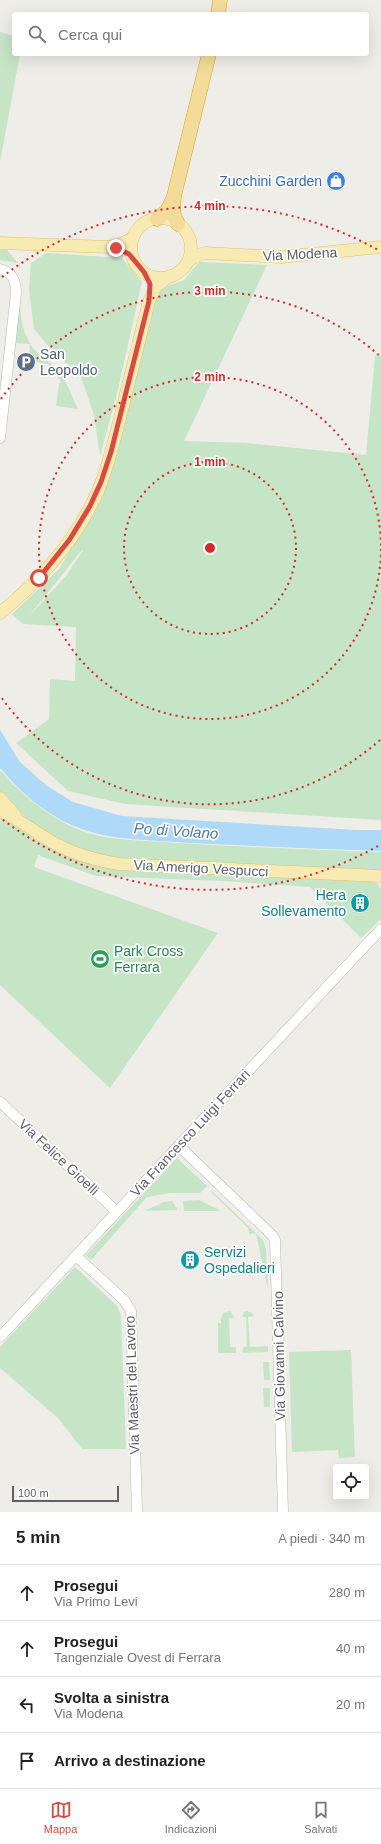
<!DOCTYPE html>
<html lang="it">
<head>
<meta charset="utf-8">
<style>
	body { margin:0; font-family:Helvetica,sans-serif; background:#f2f2f2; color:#222 }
	.controls { position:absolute; right:12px; bottom:12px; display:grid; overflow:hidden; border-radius:4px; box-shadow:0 4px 16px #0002 }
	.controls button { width:36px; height:36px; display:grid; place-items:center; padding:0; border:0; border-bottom:1px solid #e0e0e0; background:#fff; color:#222; font:20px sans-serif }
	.scale { position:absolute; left:12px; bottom:10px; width:107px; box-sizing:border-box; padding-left:4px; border:2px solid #5e6165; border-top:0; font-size:11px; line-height:14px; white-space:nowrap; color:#5e6165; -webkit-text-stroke:3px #fff; paint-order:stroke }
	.stop { position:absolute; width:12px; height:12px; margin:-9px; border:3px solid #d94b42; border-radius:50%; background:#fff }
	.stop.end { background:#d94b42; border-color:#fff; box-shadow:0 1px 4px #0008 }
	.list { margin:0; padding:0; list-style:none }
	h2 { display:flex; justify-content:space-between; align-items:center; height:52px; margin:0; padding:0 16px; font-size:17px }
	h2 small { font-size:13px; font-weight:400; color:#767676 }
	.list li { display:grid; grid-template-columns:26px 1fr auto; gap:12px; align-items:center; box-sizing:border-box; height:56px; padding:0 16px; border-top:1px solid #e0e0e0 }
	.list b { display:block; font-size:15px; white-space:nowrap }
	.list p { margin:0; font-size:13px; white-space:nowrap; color:#767676 }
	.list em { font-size:13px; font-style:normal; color:#767676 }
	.icon { flex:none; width:22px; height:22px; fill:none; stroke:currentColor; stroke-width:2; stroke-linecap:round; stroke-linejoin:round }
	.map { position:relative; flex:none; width:381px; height:1512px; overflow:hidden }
	.search { position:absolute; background:#fff; box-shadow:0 4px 16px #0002; left:12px; right:12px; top:12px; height:44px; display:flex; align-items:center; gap:10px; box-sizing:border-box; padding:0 14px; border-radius:4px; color:#767676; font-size:15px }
	.sheet { height:276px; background:#fff }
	nav { display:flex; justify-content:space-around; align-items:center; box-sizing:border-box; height:56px; border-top:1px solid #e0e0e0; background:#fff; font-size:11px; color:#767676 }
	nav a { display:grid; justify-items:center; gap:2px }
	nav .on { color:#d94b42 }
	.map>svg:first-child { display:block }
	.green { fill:#c6e4c6; fill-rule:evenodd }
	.water { fill:#aed9f7 }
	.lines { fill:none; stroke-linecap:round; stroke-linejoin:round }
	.minor-casing { stroke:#b4b6ba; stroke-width:11 }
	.major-casing { stroke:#e4c06a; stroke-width:13 }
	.highway-casing { stroke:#df9d16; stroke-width:15 }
	.minor { stroke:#fff; stroke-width:10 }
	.major { stroke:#f7ebb3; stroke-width:12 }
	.highway { stroke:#f3db99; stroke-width:14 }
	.route { stroke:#d94b42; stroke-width:5 }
	.ring { fill:none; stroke:#d62828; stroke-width:2; stroke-dasharray:2 4 }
	.labels { text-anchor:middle; stroke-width:3.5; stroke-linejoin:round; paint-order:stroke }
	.shop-label { font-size:14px; fill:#366cbe; stroke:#fff; text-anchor:end }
	.street-label { font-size:14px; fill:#5e6165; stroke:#fff }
	.service-label { font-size:14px; fill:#4e5e75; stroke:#fff; text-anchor:start }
	.culture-label { font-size:14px; fill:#0d838f; stroke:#fff; text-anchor:end }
	.leisure-label { font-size:14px; fill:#27864d; stroke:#fff; text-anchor:start }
	.water-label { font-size:15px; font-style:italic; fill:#4c7aa8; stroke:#fff }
	.centre { fill:#d62828; stroke:#fff; stroke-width:2 }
	.ring-label { font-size:12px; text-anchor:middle; font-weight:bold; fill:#d62828; stroke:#fff; stroke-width:3.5; stroke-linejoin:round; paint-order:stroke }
</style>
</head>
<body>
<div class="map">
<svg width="381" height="1512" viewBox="0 0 381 1512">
	<rect width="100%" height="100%" fill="#efede7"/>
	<path class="green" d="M 0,32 L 14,36 L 14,54 L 20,54 L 0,162 Z
		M 0,250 L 7,250 L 18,263 L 0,260 Z
		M 46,253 L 122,258 L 142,282 L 117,394 L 100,456 L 94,415 L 80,374 L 56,355 L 34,329 L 29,290 L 31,263 Z
		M 199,262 L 267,265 L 184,441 L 246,443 L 366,455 L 375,356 L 381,356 L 381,820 L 125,804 L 68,791 L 16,743 L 49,719 L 50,679 L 75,681 L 76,627 L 23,624 L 12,614 L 59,569 L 102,499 L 159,289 L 184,280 ZM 83,550 L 67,575 L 29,616 L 82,550 Z
		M 20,289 C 20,311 20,335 37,352 C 45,360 54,364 60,373 C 68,384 72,397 78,409 L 56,406 L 59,383 L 62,383 L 48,364 L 28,361 L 30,344 L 16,343 Z
		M 0,770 C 20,794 48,816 77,829 C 108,842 145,840 178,843 C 246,847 313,850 381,852 L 381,871 L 134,861 C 122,859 109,858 98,855 C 59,844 27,822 0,793 Z
		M 0,817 L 44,843 L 101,866 L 366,880 L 377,883 L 381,890 L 381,919 L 361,938 L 310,887 L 223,881 L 96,876 L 38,855 L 34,867 L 218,933 L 110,1088 L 0,985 Z
		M 177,1158 L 207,1186 L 200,1193 L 169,1193 L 147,1197 L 91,1260 L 86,1255 Z
		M 212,1191 L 263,1240 L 266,1249 L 268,1290 L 256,1233 L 249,1234 L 248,1228 L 211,1192 Z
		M 199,1200 L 221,1211 L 184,1211 L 183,1201 Z
		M 172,1201 L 178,1210 L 144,1211 L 164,1202 Z
		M 75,1267 L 117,1306 L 121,1315 L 126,1449 L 82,1449 L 59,1419 L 0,1368 L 0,1347 Z
		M 230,1311 L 235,1318 L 229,1318 L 230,1347 L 236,1347 L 236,1353 L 218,1353 L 218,1323 L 221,1323 C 221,1316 222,1312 230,1311 Z
		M 247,1311 L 252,1313 L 254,1316 L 248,1317 L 250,1347 L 268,1346 L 268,1352 L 243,1353 L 243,1347 L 247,1347 L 246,1317 L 242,1317 L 244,1312 Z
		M 351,1350 L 355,1457 L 339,1458 L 338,1450 L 292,1452 L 289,1352 Z
		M 263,1362 L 269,1362 L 270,1380 L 264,1380 Z
		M 263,1388 L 270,1388 L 270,1407 L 264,1407 Z"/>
	<path class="water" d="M 0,730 L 20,762 L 47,786 L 73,802 L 122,816 L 356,830 L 381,830 L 381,851 C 317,849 253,846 190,843 C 153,840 113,841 79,828 C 51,818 20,793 2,770 L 0,768 Z"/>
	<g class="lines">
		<g class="minor-casing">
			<path id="minor" d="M 0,269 C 13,272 16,281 16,293 L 0,438
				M 0,1102 L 117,1212
				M 179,1146 L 273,1236 L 275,1240 L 283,1512
				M 76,1256 L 124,1300 L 131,1311 L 137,1512
				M 0,1337 L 381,929"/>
		</g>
		<g class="major-casing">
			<path id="major" d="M131 248a30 30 0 1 1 60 0a30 30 0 1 1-60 0Z
				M 0,243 L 109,247 L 119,245 L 133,238
				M 188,261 L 194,257 L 205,253 L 281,257 L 381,247
				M 0,613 C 41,580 76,540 98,491 C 109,465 115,437 122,410 C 131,373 140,337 149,301 L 156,286 L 170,276
				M 0,798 L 15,815
				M 0,811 C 20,819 37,834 56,844 C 75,855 96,860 118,864 L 381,876"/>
		</g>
		<g class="highway-casing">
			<path id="highway" d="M 218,14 L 220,0
				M 157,219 L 167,211 L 173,199
				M 178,224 L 173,213 L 174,196 L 209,54"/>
		</g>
		<use href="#minor" class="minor"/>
		<use href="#major" class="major"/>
		<use href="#highway" class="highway"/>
	</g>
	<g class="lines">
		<path class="route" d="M 39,578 L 70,539 L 90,506 L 101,482 L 111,452 L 149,301 L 150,284 L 144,272 L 129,254 L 116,248"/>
	</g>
	<g class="ring">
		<circle cx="210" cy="548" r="86"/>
		<path d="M381 549A171 171 0 1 1 381 547"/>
		<path d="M380 740A257 257 0 0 1 1 697M1 399A257 257 0 0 1 380 356"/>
		<path d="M378 846A342 342 0 0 1 2 819M2 277A342 342 0 0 1 378 250"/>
	</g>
	<defs>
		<g id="shop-disc" transform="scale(1)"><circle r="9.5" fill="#3f7fe0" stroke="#fff"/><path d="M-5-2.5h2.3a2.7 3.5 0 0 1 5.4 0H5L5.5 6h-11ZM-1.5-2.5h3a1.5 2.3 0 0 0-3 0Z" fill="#fff"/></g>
		<g id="parking-disc" transform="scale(1)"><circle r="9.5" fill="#5c6f8a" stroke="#fff"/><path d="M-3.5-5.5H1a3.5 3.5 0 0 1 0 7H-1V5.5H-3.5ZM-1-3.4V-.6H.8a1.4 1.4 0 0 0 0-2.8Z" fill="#fff"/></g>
		<g id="building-disc" transform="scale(1)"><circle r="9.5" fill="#0f9aa8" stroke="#fff"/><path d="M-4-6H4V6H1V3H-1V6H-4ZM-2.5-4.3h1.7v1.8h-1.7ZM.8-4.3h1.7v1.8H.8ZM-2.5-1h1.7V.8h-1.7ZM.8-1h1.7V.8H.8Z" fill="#fff"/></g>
		<g id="stadium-disc" transform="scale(1)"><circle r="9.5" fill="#2e9e5b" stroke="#fff"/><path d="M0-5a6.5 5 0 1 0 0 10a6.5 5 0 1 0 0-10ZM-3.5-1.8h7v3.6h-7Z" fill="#fff"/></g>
	</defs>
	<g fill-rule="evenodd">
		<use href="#shop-disc" x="336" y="181"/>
		<use href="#parking-disc" x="26" y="362"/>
		<use href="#building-disc" x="360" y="903"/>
		<use href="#stadium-disc" x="100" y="959"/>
		<use href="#building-disc" x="190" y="1260"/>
	</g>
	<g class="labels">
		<g class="shop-label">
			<text x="322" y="186">Zucchini Garden</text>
		</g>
		<g class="street-label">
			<text transform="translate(300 254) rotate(-3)" y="5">Via Modena</text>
			<text transform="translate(201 868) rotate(3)" y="5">Via Amerigo Vespucci</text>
			<text transform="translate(190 1133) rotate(-47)" y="5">Via Francesco Luigi Ferrari</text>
			<text transform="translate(59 1157) rotate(43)" y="5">Via Felice Gioelli</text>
			<text transform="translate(279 1356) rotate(-91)" y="5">Via Giovanni Calvino</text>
			<text transform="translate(132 1385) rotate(-92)" y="5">Via Maestri del Lavoro</text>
		</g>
		<g class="service-label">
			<text x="40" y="359">San<tspan x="40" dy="16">Leopoldo</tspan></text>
		</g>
		<g class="culture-label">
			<text x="346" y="900">Hera<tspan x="346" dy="16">Sollevamento</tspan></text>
			<text x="204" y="1257" text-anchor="start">Servizi<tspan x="204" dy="16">Ospedalieri</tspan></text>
		</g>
		<g class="leisure-label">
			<text x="114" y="956">Park Cross<tspan x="114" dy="16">Ferrara</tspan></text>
		</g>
		<g class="water-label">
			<text transform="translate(176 831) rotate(4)" y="5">Po di Volano</text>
		</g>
	</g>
	<circle cx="210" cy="548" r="6" class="centre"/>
	<g class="ring-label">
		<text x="210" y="210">4 min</text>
		<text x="210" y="295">3 min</text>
		<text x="210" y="381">2 min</text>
		<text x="210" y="466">1 min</text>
	</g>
</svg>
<div class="controls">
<button><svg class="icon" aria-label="locate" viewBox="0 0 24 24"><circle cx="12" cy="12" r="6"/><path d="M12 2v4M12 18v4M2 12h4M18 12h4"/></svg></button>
</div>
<div class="scale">100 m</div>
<div class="stop" style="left:39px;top:578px"></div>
<div class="stop end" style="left:116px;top:248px"></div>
<div class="search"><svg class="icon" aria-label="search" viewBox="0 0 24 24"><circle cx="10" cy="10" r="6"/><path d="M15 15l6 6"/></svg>Cerca qui</div>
</div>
<section class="sheet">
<h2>5 min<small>A piedi · 340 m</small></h2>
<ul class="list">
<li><svg class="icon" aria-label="ahead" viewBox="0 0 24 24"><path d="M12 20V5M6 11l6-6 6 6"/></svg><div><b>Prosegui</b><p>Via Primo Levi</p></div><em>280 m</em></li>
<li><svg class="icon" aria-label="ahead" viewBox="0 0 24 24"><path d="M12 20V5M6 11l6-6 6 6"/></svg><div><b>Prosegui</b><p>Tangenziale Ovest di Ferrara</p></div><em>40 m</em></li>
<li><svg class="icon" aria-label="left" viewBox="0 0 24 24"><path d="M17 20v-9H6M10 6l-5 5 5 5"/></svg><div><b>Svolta a sinistra</b><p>Via Modena</p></div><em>20 m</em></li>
<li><svg class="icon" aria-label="arrive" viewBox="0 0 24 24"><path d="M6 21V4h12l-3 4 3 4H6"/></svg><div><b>Arrivo a destinazione</b></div></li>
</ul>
</section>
<nav>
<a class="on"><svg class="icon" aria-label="map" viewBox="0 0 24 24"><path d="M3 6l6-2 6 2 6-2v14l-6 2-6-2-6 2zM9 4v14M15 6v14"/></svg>Mappa</a>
<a><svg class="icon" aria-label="directions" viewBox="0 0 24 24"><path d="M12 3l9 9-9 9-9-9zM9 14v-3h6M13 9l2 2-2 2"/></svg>Indicazioni</a>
<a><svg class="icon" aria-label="saved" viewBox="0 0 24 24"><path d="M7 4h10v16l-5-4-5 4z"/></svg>Salvati</a>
</nav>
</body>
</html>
